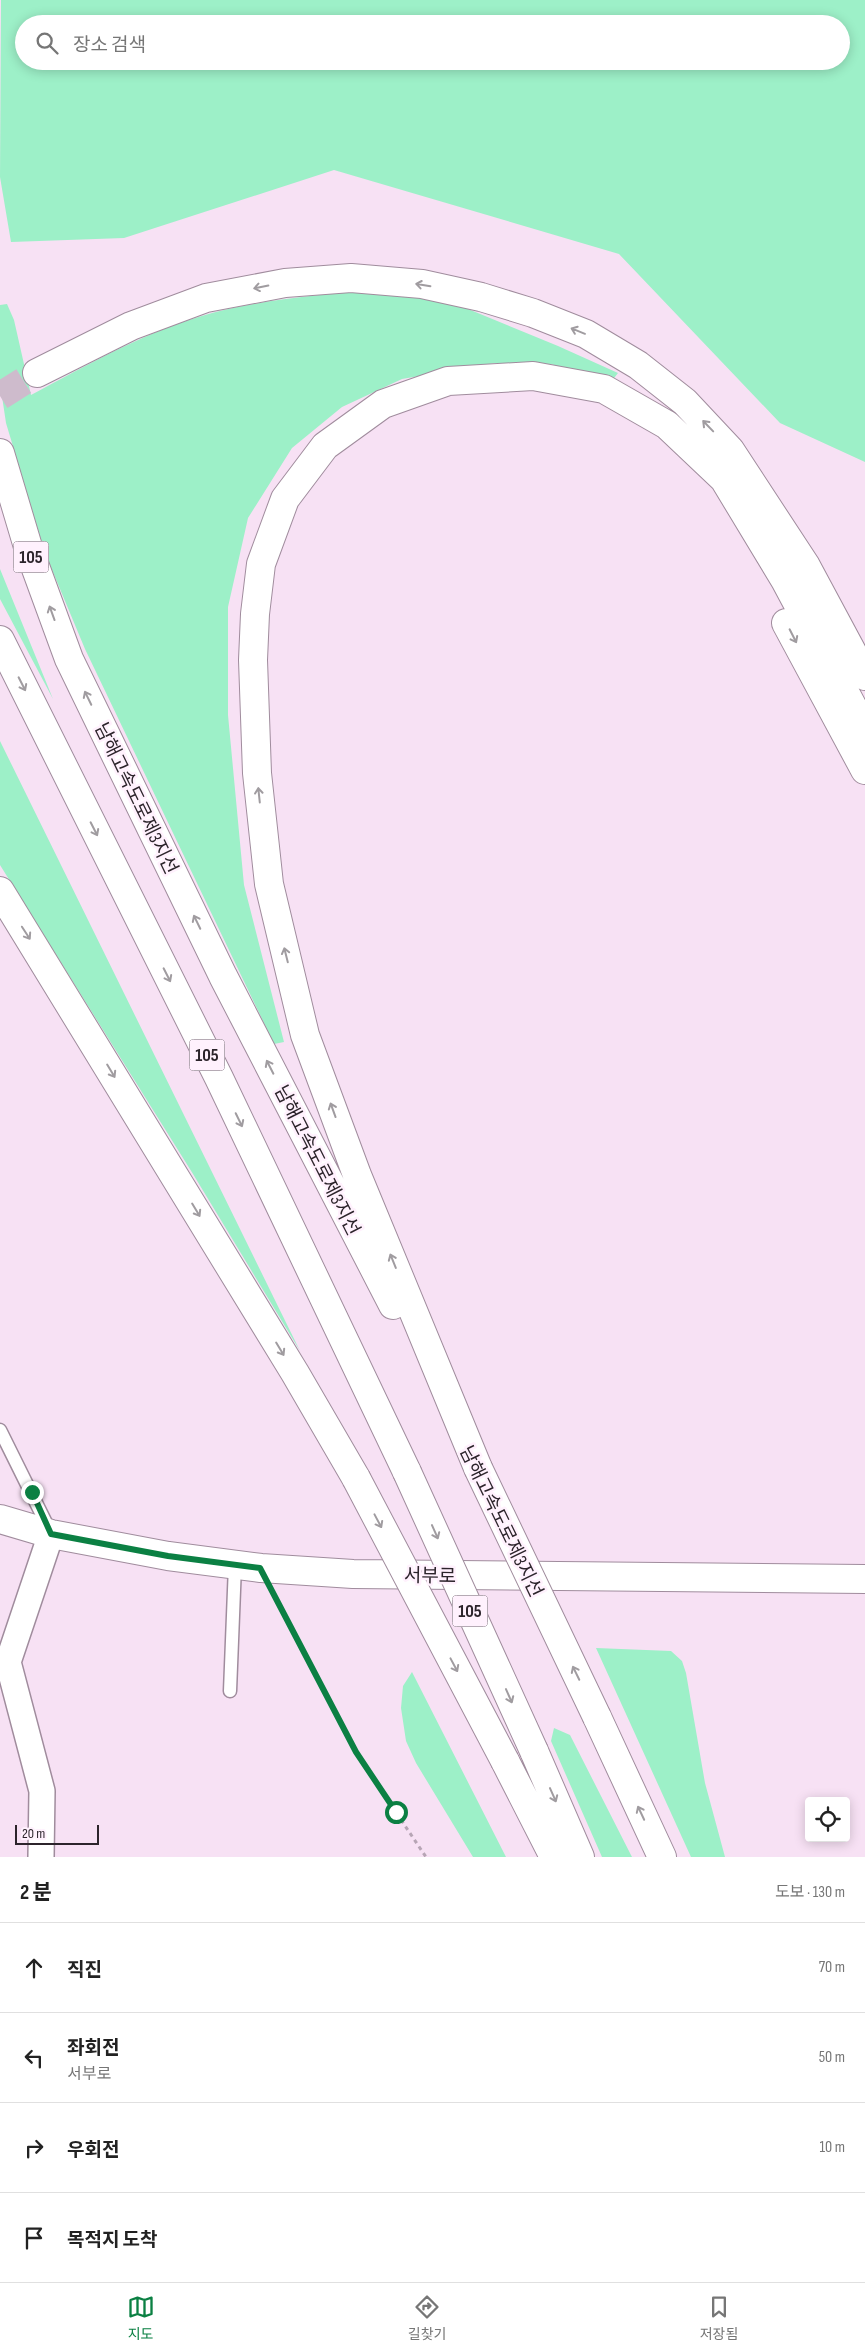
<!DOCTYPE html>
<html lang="ko">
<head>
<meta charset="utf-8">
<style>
	body { margin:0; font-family:"Sofia Sans Condensed","Noto Sans KR",sans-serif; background:#f6f6f6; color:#222 }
	.controls { position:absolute; right:15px; bottom:15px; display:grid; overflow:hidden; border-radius:5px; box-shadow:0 2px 12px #0003 }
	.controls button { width:45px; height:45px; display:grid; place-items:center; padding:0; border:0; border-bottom:1px solid #e0e0e0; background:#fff; color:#222; font:25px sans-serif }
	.scale { position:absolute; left:15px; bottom:12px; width:84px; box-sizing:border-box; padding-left:5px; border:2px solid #2c242b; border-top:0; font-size:14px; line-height:18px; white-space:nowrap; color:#2c242b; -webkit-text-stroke:4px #fff1fd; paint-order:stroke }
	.stop { position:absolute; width:15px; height:15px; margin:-11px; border:4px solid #0b8043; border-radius:50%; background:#fff }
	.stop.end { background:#0b8043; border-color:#fff; box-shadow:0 1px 5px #0008 }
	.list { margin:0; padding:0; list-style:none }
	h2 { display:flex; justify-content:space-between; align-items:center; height:65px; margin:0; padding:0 20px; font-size:21px }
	h2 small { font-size:16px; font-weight:400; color:#767676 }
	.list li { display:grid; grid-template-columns:32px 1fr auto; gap:15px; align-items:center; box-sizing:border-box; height:90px; padding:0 20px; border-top:1px solid #e0e0e0 }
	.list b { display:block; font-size:19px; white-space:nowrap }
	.list p { margin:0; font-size:16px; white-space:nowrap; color:#767676 }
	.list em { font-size:16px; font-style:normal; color:#767676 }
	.icon { flex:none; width:28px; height:28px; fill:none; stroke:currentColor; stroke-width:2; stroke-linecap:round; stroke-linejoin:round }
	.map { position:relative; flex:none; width:865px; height:1857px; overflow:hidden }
	.search { position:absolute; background:#fff; box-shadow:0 2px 12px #0003; left:15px; right:15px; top:15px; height:55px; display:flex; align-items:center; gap:12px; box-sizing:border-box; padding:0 18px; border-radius:28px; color:#767676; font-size:19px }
	.sheet { height:425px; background:#fff }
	nav { display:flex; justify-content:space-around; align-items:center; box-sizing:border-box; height:70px; border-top:1px solid #e0e0e0; background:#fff; font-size:14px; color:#767676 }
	nav a { display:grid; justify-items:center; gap:2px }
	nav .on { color:#0b8043 }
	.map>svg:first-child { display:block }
	.green { fill:#9df0c8; fill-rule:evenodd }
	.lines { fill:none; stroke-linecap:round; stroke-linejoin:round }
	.highway-tunnel { stroke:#cebbcc; stroke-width:28; stroke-dasharray:28 14; stroke-linecap:butt }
	.lane-casing { stroke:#a08c9d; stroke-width:15 }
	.street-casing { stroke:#a08c9d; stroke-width:28 }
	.secondary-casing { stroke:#a08c9d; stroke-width:30 }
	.highway-casing { stroke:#a08c9d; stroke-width:30 }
	.path { stroke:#b7a5b5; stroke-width:3; stroke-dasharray:4 4; stroke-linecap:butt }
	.lane { stroke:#fff; stroke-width:12 }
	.street { stroke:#fff; stroke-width:25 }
	.secondary { stroke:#fff; stroke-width:28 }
	.highway { stroke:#fff; stroke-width:28 }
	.highway-bridge-casing { stroke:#a08c9d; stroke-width:30; stroke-linecap:butt }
	.highway-bridge { stroke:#fff; stroke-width:28 }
	.oneway { stroke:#a09ca0 }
	.route { stroke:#0b8043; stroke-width:6 }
	.labels { text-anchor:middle; stroke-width:5; stroke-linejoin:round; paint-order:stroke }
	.shield { fill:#fff1fd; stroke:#6b626a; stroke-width:1 }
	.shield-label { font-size:18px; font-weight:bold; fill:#2c242b }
	.street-label { font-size:19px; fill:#2c242b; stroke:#fff1fd }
</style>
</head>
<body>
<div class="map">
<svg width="865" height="1857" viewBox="0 0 865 1857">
	<rect width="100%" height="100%" fill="#f7e1f4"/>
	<path class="green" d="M 1,0 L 865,0 L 865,462 L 780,423 L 619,254 L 334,170 L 124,238 L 11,242 L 0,177 ZM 24,24 L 841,24 L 841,61 L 24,61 Z
		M 366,291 L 451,302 L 558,346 L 618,373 L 611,382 L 551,364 L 495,363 L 402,379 L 342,407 L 292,448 L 248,518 L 228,607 L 228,715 L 244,885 L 284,1042 L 274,1044 L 85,649 L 45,553 L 6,423 L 0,383 L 0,305 L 7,304 L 14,320 L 31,395 C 89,364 148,330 212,313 C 262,300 314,295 366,291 Z
		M 0,569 L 53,699 L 0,599 Z
		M 0,741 L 300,1351 L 193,1174 L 0,865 Z
		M 596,1648 L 671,1651 L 682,1661 L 686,1673 L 705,1783 L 725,1857 L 691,1857 Z
		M 412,1672 L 506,1857 L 473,1857 L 416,1763 L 406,1741 L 401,1708 L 403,1686 Z
		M 554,1728 L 570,1735 L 632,1857 L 602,1857 L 551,1741 Z"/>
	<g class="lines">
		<path class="highway-tunnel" d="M 0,396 L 37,373"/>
		<g class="lane-casing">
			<path id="lane" d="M 0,1430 L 51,1533
				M 230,1691 L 235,1565"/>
		</g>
		<g class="street-casing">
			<path id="street" d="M 41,1857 L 42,1791 L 8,1662 L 51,1534"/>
		</g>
		<g class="secondary-casing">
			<path id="secondary" d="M 0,1519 L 51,1534 L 168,1556 L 261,1568 L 353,1574 L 865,1579"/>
		</g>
		<g class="highway-casing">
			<path id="highway" d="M 37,373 L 131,326 L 206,298 L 285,283 L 351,278 L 422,284 L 481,297 L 533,313 L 586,334 L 638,365 L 685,402 L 730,450 L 806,566 L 865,676
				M 0,453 L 28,547 L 69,659 L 223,976 L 393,1305
				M 786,623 L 865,770
				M 0,640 L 219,1078 L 407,1472
				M 0,891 L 295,1373 L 356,1478
				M 478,1468 L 357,1175 L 305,1035 L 269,884 L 257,773 L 253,660 L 255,614 L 261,564 L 285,499 L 325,446 L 383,404 L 448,381 L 533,376 L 604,389 L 667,425 L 724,479 L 785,580 L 865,730
				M 597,1717 L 662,1857
				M 534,1751 L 580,1857
				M 505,1761 L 554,1857"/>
		</g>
		<path class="path" d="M 276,1597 L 356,1753 L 426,1857"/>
		<use href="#lane" class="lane"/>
		<use href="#street" class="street"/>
		<use href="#secondary" class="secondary"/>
		<use href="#highway" class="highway"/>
		<g class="highway-bridge-casing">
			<path id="highway-bridge" d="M 478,1468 L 597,1717
				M 407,1472 L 534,1751
				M 356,1478 L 505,1761"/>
		</g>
		<use href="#highway-bridge" class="highway-bridge"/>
	</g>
	<defs><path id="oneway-shaft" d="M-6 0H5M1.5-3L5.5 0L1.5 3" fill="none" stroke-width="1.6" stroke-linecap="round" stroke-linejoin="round" transform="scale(1.25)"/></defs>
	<g class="oneway">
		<use href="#oneway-shaft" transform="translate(423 285) rotate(-171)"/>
		<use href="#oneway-shaft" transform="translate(261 287) rotate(169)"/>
		<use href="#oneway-shaft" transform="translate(578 331) rotate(-158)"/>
		<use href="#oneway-shaft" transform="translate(708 426) rotate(-134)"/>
		<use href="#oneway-shaft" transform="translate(52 613) rotate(-110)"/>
		<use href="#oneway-shaft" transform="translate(793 636) rotate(63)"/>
		<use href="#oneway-shaft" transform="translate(22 684) rotate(63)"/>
		<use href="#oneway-shaft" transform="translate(88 698) rotate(-116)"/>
		<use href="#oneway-shaft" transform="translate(259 795) rotate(-96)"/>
		<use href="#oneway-shaft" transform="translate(94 829) rotate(63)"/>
		<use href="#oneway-shaft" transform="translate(197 922) rotate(-116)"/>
		<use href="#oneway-shaft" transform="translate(26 933) rotate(57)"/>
		<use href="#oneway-shaft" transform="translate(286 955) rotate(-104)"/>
		<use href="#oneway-shaft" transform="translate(167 975) rotate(63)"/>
		<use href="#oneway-shaft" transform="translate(270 1067) rotate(-117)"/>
		<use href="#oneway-shaft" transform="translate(111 1071) rotate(59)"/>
		<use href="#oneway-shaft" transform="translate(333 1110) rotate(-110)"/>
		<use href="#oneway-shaft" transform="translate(239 1120) rotate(64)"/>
		<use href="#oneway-shaft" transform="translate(196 1210) rotate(59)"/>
		<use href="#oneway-shaft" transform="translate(393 1261) rotate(-112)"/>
		<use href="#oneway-shaft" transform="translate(280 1349) rotate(59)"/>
		<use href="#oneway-shaft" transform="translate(378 1521) rotate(62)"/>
		<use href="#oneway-shaft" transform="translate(435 1532) rotate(66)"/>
		<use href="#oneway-shaft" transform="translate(454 1665) rotate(62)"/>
		<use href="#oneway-shaft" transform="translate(576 1673) rotate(-116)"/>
		<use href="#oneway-shaft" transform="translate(509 1696) rotate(66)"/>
		<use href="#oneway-shaft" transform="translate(553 1795) rotate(66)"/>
		<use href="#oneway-shaft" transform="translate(641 1813) rotate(-115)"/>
	</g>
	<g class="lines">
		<path class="route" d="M 32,1492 L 51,1534 L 168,1556 L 260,1568 L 356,1752 L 396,1812"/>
	</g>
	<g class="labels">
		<g class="shield">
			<rect x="13.5" y="541.5" width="35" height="31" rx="4"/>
			<rect x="189.5" y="1039.5" width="35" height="31" rx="4"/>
			<rect x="452.5" y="1595.5" width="35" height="31" rx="4"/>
		</g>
		<g class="shield-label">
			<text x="31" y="563">105</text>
			<text x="207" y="1061">105</text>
			<text x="470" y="1617">105</text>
		</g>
		<g class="street-label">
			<text transform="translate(137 798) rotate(64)" y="7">남해고속도로제3지선</text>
			<text transform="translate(318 1160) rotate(63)" y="7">남해고속도로제3지선</text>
			<text transform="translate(502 1521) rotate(64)" y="7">남해고속도로제3지선</text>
			<text transform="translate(430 1575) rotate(1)" y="7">서부로</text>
		</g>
	</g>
</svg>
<div class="controls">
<button><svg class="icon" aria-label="locate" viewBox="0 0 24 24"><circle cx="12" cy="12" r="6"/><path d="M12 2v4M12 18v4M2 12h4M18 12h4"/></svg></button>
</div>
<div class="scale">20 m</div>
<div class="stop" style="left:396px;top:1812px"></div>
<div class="stop end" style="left:32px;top:1492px"></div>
<div class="search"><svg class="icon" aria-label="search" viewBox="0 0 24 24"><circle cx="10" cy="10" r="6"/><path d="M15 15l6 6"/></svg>장소 검색</div>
</div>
<section class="sheet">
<h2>2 분<small>도보 · 130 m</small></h2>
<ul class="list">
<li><svg class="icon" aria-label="ahead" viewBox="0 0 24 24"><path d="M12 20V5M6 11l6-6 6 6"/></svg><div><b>직진</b></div><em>70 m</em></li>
<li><svg class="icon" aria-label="left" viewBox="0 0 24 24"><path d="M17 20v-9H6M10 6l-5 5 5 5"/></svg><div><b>좌회전</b><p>서부로</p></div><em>50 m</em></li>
<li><svg class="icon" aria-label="right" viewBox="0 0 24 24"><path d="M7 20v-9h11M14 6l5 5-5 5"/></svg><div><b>우회전</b></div><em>10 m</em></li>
<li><svg class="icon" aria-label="arrive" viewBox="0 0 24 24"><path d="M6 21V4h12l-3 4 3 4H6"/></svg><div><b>목적지 도착</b></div></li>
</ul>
</section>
<nav>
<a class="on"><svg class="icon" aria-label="map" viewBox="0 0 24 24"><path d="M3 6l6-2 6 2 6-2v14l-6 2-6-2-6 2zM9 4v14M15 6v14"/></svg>지도</a>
<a><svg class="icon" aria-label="directions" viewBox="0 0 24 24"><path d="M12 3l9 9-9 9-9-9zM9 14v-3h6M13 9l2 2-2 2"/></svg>길찾기</a>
<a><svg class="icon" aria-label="saved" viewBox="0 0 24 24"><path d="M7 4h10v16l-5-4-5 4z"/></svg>저장됨</a>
</nav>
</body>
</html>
